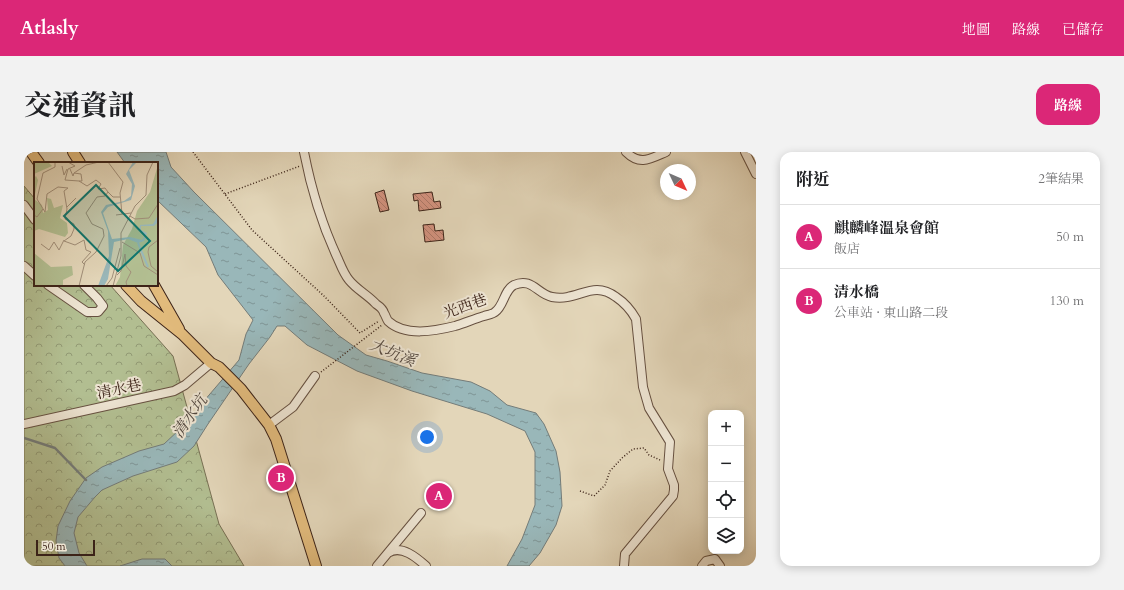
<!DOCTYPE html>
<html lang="zh-TW">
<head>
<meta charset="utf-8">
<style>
	body { margin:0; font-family:Cardo,"Noto Serif TC",serif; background:#f2f2f2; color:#202124 }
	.controls { position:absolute; right:12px; bottom:12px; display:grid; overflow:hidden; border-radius:8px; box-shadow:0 2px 10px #0003 }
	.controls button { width:36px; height:36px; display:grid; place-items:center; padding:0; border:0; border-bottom:1px solid #e0e0e0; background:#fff; color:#202124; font:20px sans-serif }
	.compass { position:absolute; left:636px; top:12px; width:36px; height:36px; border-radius:50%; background:#fff; box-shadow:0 2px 10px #0003; rotate:134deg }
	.scale { position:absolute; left:12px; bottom:10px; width:59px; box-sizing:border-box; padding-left:4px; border:2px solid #3c2318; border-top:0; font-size:11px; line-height:14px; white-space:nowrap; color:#3c2318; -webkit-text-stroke:3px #ede4d2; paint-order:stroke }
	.you { position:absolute; left:403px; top:285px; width:14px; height:14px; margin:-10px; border:3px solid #fff; border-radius:50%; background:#1a73e8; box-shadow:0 0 0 6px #1a73e833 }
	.badge { display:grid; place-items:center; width:26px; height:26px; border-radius:50%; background:#db2777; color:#fff; font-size:13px; font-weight:700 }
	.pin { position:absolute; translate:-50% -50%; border:2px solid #fff; box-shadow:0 1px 4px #0006 }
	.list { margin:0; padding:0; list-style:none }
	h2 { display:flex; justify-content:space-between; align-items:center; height:52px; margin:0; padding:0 16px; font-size:17px }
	h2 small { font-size:13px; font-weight:400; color:#757577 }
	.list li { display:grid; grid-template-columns:26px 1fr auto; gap:12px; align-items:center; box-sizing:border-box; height:64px; padding:0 16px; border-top:1px solid #e0e0e0 }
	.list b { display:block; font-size:15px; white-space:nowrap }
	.list p { margin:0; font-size:13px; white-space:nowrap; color:#757577 }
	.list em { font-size:13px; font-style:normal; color:#757577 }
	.icon { flex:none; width:22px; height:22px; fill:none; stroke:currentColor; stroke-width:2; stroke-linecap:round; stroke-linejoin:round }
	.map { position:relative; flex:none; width:732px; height:414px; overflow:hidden; border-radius:12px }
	header { display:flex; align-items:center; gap:24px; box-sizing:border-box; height:56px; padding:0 20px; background:#db2777; color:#fff }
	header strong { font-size:19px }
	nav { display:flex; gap:22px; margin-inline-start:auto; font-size:14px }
	.intro { display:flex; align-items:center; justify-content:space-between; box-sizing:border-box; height:96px; padding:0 24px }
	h1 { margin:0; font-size:28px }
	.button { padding:10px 18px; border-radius:12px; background:#db2777; color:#fff; font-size:14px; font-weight:700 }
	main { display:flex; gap:24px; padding:0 24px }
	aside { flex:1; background:#fff; border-radius:12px; box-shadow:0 2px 10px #0003 }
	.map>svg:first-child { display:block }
	.forest { fill:url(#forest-crowns); stroke:#777054 }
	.water { fill:url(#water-ripples); stroke:#747c79 }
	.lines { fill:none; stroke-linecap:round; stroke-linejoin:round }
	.stream { stroke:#747c79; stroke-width:2.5 }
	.building { fill:url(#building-back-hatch); stroke:#3c2318 }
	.minor-casing { stroke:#665040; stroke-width:10 }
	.major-casing { stroke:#3c2318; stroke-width:12 }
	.path { stroke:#3c2318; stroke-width:1.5; stroke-dasharray:1 2; stroke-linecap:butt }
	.minor { stroke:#ede4d2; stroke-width:8 }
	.major { stroke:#e2bb7c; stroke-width:10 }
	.labels { text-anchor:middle; stroke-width:4; stroke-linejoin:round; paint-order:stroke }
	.street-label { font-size:15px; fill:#3c2318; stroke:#ede4d2 }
	.water-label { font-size:16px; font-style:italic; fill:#534840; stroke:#ede4d2 }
	.inset-river { fill:none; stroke:#99b7b9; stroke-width:2 }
	.inset-road { fill:none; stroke:#a08e79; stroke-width:1 }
	.view { fill:#0f766e; fill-opacity:0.15; stroke:#0f766e; stroke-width:2 }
	.inset-edge { fill:none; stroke:#3c2318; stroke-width:2 }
</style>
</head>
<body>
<header>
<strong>Atlasly</strong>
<nav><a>地圖</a><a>路線</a><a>已儲存</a></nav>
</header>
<div class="intro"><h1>交通資訊</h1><a class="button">路線</a></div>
<main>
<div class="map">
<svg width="732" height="414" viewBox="0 0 732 414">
	<defs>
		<pattern id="forest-crowns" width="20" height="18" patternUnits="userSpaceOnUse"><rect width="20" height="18" fill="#b2be91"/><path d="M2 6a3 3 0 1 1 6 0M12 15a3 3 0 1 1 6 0" fill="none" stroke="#929a75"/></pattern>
		<pattern id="water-ripples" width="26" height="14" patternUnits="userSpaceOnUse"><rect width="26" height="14" fill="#99b7b9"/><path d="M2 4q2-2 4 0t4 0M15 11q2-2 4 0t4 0" fill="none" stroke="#7e9495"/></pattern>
		<pattern id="building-back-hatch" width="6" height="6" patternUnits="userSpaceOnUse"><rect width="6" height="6" fill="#d49380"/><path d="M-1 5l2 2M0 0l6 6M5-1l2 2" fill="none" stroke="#ad7868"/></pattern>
	</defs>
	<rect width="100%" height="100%" fill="#e3d6b9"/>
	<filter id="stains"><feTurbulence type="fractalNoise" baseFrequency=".005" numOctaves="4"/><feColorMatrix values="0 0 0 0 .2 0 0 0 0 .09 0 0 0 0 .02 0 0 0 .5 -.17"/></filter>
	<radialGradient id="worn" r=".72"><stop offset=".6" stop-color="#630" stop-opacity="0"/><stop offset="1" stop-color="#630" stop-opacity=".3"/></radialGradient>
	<path class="forest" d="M 0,34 L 11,47 L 11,133 L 86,133 L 149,204 L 195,372 L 220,414 L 0,414 Z"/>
	<path class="water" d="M 93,0 L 142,0 L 147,15 L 170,40 L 314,183 L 342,203 L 363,209 L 398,221 L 447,230 L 466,239 L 483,253 L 512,261 L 520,272 L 532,299 L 536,320 L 538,354 L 532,373 L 516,401 L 505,414 L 483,414 L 498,387 L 511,353 L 511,300 L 501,279 L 463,262 L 388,239 L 333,219 L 283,193 L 261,174 L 253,174 L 246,185 L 225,212 L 184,272 L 170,294 L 153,310 L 109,324 L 78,338 L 71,345 L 54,365 L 50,381 L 55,401 L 63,414 L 41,414 L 35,406 L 32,389 L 34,374 L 46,349 L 62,326 L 78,315 L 115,299 L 140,292 L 156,277 L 215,208 L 222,182 L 229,168 L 194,123 L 182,95 L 133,48 L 133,11 L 101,11 Z
		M 118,407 L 141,407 L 148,414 L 96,414 Z"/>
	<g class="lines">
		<path class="stream" d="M 0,286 L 31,296 L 62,328"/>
	</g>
	<path class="building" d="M 360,38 L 365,58 L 356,60 L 351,41 Z
		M 408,40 L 410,50 L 416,49 L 417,56 L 395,59 L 394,48 L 390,49 L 389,42 Z
		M 410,72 L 411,79 L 419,78 L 420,88 L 401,90 L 399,73 Z"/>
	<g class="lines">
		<g class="minor-casing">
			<path id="minor" d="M 280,0 C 287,36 298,73 314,107 C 317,114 320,122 325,128 C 333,138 344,143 352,152 C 355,154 359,157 360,161 C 362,164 362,166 364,169 C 381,185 411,179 431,174 C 441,171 450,167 460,164 C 463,163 469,162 471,160 C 480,154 480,138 490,133 C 508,125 513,142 528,145 C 554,150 568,127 592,145 C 601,151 607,158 612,167 L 619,235 L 625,256 L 646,290 L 644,317 L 650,333 L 650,338 L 649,344 L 601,402 L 600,414
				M 602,0 C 616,14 626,7 642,0
				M 721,0 L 732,22
				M 0,53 L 11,68
				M 0,114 L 11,124
				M 24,133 L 63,160 L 74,160 L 79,154 L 73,146 L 60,133
				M 0,272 L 150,239 L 161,233 L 187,211
				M 245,273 L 269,255 L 291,224
				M 364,401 C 377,392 393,406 402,414
				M 353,414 L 397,361
				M 678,414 L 682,409 L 691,407 L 696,414"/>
		</g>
		<g class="major-casing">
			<path id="major" d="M 7,0 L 15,11
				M 49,0 L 56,11
				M 102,133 L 117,149 L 158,182 L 187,211 L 195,215 L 217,237 L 245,273 L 252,287 L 292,414
				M 130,133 L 155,177"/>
		</g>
		<path class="path" d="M 169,0 L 228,78 L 300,144 L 336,181 L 355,169
			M 201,42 L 276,14
			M 297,220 L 358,173
			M 556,339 L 570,344 L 581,333 L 586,319 L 598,306 L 609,297 L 620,296 L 625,303 L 636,308"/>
		<use href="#minor" class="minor"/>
		<use href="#major" class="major"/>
	</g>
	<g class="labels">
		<g class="street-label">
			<text transform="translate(441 154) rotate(-20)" y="5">光西巷</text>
			<text transform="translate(95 237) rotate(-12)" y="5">清水巷</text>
		</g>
		<g class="water-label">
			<text transform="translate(369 200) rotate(22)" y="6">大坑溪</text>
			<text transform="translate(165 264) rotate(-55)" y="6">清水坑</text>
		</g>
	</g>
	<g transform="translate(10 10)">
		<rect width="124" height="124" fill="#e3d6b9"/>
		<path d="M 0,0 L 14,0 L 18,4 L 0,12 ZM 124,3 L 124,124 L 81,124 L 86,115 L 89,83 L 98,67 L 103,49 L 116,30 ZM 2,14 L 4,18 L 0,37 L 8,43 L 9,51 L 14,48 L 13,36 L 17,37 L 20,46 L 29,43 L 26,56 L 33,61 L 34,71 L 31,75 L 5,67 L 0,69 L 0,16 ZM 0,91 L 17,105 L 38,104 L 39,113 L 29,118 L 29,124 L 0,124 Z" fill="#b2be91"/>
		<path d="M 99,0 L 103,0 L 95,8 L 101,24 L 97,38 L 74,45 L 69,51 L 78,77 L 96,75 L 108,78 L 111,74 L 105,69 L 106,63 L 119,62 L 124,53 L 124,60 L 120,64 L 107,64 L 107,68 L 113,71 L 110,79 L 104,81 L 94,77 L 80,80 L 74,117 L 70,124 L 64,124 L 75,94 L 74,69 L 67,50 L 72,43 L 90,39 L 97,34 L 98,22 L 92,12 Z" fill="#99b7b9"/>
		<path class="inset-river" d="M 104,81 L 114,105"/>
		<path class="inset-road" d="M 21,0 L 21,5 L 9,11 L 3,37 L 11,50 L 13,32 L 24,25 L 34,26 L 30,29 L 33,47 L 31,57 L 40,62 L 40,67 L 37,74 L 30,79 L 41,83 L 50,78 L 52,88 L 57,90 L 48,100 L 51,103M 34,0 L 41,4 L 34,7 L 31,18 L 45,19 L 53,24 L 62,18 L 67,22 L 64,27 L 71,26 L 74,30M 74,0 L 89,20 L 86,31 L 88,52M 28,4 L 30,13 L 33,7M 36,7 L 39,14 L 40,11 L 47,12 L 48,19 L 45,19M 40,11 L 52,3 L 65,0M 33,45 L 42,36M 0,53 L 3,55 L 9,47M 82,53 L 97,51M 96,54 L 101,57 L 115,56 L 124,42M 124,78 L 115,85 L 114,90 L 117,104 L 124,110M 88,80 L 106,91 L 110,104 L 124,113M 7,82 L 15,88 L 20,80 L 25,88 L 30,78M 83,113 L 87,109 L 91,92 L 92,104 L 97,110 L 92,120 L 93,124M 45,124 L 51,100 L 62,90 L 70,74 L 69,67 L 58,62 L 52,51 L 63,35 L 71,34 L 74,30 L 79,35 L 86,35M 72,124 L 78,116 L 86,86M 79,124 L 87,94 L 87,71 L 101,44 L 112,33 L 113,13 L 119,0"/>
		<path class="view" d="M 62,23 L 116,79 L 84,109 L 30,54 Z"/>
		<rect width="124" height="124" class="inset-edge"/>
	</g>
	<rect width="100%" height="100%" filter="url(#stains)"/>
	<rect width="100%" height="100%" fill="url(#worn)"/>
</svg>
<div class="controls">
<button>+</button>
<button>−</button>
<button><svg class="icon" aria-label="locate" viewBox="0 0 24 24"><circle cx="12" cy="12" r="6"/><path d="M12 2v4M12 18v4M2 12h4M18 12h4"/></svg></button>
<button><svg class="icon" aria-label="layers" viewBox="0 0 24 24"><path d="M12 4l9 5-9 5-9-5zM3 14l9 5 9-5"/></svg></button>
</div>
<svg class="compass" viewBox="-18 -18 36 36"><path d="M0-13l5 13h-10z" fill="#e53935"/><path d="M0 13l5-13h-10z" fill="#757577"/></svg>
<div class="scale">50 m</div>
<div class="you"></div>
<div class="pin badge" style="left:415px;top:344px">A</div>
<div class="pin badge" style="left:257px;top:326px">B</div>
</div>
<aside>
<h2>附近<small>2筆結果</small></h2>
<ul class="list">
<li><span class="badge">A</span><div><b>麒麟峰溫泉會館</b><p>飯店</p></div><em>50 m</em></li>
<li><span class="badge">B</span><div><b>清水橋</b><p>公車站 · 東山路二段</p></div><em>130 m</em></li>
</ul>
</aside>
</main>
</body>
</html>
